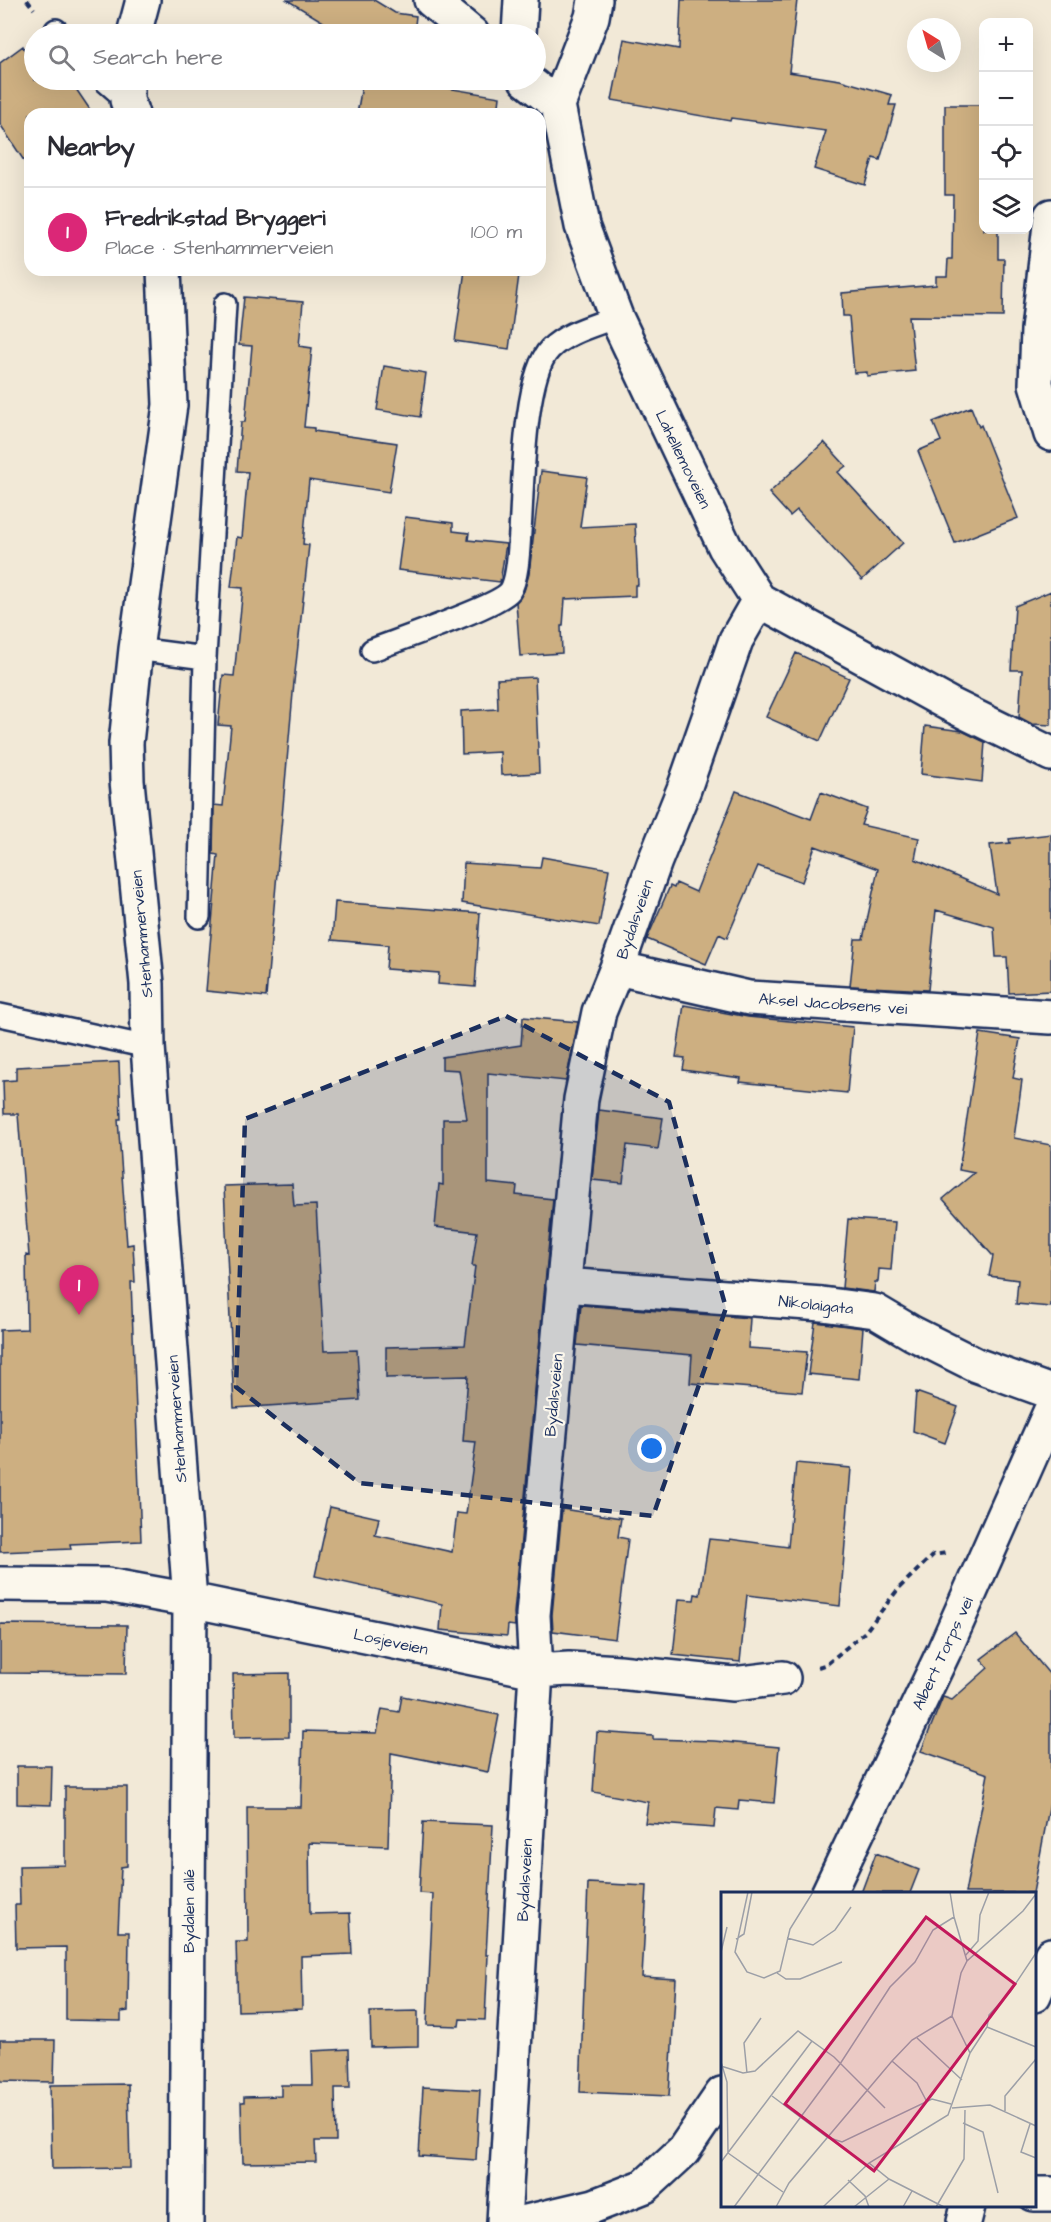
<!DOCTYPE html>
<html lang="en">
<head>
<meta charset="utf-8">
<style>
	body { margin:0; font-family:"Architects Daughter",sans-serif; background:#f7f7f7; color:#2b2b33 }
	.controls { position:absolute; right:18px; top:18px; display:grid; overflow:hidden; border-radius:12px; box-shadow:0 6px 24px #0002 }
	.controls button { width:54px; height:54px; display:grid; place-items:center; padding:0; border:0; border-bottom:2px solid #e1e1e2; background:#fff; color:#2b2b33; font:30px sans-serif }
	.compass { position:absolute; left:907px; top:18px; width:54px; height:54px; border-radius:50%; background:#fff; box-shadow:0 6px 24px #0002; rotate:323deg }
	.you { position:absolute; left:652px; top:1449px; width:21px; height:21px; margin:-15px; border:4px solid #fff; border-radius:50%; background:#1a73e8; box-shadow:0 0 0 9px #1a73e833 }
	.badge { display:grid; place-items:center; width:39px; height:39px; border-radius:50%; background:#db2777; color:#fff; font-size:20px; font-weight:700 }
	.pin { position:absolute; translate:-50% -50px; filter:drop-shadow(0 2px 3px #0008) }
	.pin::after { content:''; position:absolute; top:32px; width:21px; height:18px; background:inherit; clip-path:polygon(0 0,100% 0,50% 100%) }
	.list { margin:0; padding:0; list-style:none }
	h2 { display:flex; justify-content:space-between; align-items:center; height:78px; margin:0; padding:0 24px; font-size:26px }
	h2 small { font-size:20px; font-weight:400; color:#7c7c81 }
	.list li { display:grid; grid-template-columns:39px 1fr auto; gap:18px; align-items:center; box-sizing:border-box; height:90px; padding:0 24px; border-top:2px solid #e1e1e2 }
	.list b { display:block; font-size:22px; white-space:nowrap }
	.list p { margin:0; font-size:20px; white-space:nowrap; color:#7c7c81 }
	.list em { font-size:20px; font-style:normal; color:#7c7c81 }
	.icon { flex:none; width:33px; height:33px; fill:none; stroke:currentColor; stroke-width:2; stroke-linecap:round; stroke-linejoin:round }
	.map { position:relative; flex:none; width:1051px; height:2222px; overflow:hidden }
	.search { position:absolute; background:#fff; box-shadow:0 6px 24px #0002; left:24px; top:24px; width:522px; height:66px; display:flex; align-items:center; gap:15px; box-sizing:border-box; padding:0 21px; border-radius:33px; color:#7c7c81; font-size:22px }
	.panel { position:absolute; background:#fff; box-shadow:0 6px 24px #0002; left:24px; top:108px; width:522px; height:168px; border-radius:18px }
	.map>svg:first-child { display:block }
	.building { fill:#cdaf81; stroke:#1b2f5e; stroke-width:1.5 }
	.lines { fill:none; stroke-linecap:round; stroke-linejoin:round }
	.lane-casing { stroke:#1b2f5e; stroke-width:26 }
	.street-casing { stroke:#1b2f5e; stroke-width:38 }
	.path { stroke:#1b2f5e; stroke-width:4; stroke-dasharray:6 4.5; stroke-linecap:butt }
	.lane { stroke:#fbf7ec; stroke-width:21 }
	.street { stroke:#fbf7ec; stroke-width:33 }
	.marked { fill:#1b2f5e; fill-opacity:0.2; stroke:#1b2f5e; stroke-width:4.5; stroke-dasharray:12 8; stroke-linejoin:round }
	.labels { text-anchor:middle; stroke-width:4.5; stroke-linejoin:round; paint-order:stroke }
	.street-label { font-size:16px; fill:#1b2f5e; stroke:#fbf7ec }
	.inset-road { fill:none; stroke:#9c9fa7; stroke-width:1.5 }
	.view { fill:#c2185b; fill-opacity:0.15; stroke:#c2185b; stroke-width:3 }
	.inset-edge { fill:none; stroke:#1b2f5e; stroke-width:3 }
</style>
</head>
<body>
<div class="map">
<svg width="1051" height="2222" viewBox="0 0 1051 2222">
	<rect width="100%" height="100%" fill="#f2e9d7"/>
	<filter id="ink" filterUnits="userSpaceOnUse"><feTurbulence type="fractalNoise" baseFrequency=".0167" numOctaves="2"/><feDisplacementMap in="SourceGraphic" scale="12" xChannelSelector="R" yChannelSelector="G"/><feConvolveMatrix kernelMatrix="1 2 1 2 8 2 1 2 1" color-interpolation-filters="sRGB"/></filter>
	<g filter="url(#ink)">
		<path class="building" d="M 287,0 L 374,0 L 395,13 L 416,16 L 415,25 L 430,34 L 343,34 Z
			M 681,0 L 797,0 L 789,72 L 840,80 L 892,95 L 889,105 L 896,105 L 880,160 L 873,158 L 865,185 L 814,169 L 826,131 L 731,118 L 730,121 L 612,100 L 624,39 L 679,49 Z
			M 34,43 L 34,80 L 70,80 L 93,114 L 30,114 L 30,170 L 0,124 L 0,63 L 23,46 L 24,49 Z
			M 363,80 L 418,80 L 417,83 L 500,97 L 498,114 L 357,114 Z
			M 945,105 L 984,105 L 984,230 L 998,230 L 998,259 L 1004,259 L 1003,317 L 909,316 L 915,371 L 867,376 L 867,372 L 854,373 L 849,316 L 843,316 L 842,293 L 936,285 L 936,276 L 947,276 L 948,259 L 952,259 L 953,195 L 945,195 Z
			M 465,270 L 519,275 L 509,349 L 455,341 Z
			M 244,297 L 303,302 L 299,346 L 312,348 L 304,427 L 314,428 L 314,431 L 397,443 L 389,492 L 309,480 L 303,544 L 309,545 L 294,682 L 266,997 L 206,991 L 218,855 L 213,854 L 214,805 L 223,806 L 231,726 L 218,725 L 223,675 L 234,676 L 243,588 L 231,587 L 237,537 L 242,538 L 248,472 L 237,471 L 241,422 L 245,422 L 252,346 L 239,345 Z
			M 384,366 L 426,373 L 420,417 L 377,410 Z
			M 971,407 L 979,427 L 981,425 L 1018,518 L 955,543 L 918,451 L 941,441 L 933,422 Z
			M 824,442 L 846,466 L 838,472 L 903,543 L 862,580 L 797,510 L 790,516 L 769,493 Z
			M 541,471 L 587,477 L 580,527 L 635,524 L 638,585 L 635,585 L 635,596 L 565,599 L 563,626 L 561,626 L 562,653 L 520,656 L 516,602 L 524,591 L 529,574 Z
			M 405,517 L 453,523 L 453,531 L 469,533 L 468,540 L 506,544 L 500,582 L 398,570 Z
			M 1051,591 L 1051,725 L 1032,724 L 1019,717 L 1022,670 L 1011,670 L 1015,606 Z
			M 796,653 L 849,678 L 820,741 L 766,717 Z
			M 535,677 L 539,773 L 501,775 L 500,752 L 462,754 L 461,711 L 498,709 L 497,679 Z
			M 925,726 L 962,731 L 985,742 L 982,782 L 921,774 Z
			M 736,791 L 811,819 L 821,792 L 867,809 L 861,825 L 919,838 L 915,859 L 997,894 L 990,845 L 1010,843 L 1009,839 L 1051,834 L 1051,991 L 1009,993 L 1007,957 L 996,957 L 994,927 L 936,910 L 928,990 L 850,986 L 855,939 L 863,939 L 878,869 L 815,846 L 802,882 L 758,866 L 727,938 L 719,934 L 706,964 L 647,939 L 670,886 L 674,888 L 676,883 L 696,892 Z
			M 542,857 L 609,869 L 599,926 L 462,903 L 464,863 L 540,868 Z
			M 335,902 L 480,913 L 475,987 L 438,984 L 439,973 L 386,969 L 388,945 L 332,940 Z
			M 684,1005 L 748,1017 L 853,1027 L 847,1093 L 740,1082 L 741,1078 L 683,1070 L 685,1058 L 676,1057 Z
			M 523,1017 L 578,1022 L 566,1081 L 488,1073 L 488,1183 L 517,1186 L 516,1195 L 553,1199 L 514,1613 L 515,1626 L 508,1625 L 507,1636 L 440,1630 L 442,1604 L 315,1576 L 330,1507 L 379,1518 L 375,1535 L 452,1552 L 457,1513 L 466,1514 L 476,1442 L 463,1441 L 468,1376 L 386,1378 L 386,1347 L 465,1345 L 475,1266 L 472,1266 L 477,1232 L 435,1227 L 439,1184 L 443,1185 L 443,1119 L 467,1119 L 459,1070 L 442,1069 L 442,1057 L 521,1045 Z
			M 980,1033 L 1020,1039 L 1013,1078 L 1022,1080 L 1014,1138 L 1051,1145 L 1051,1307 L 1016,1304 L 1018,1280 L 989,1276 L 993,1256 L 943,1199 L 974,1173 L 959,1170 Z
			M 119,1062 L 121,1119 L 118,1119 L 127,1245 L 133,1244 L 135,1282 L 131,1282 L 141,1541 L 70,1544 L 71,1549 L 0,1552 L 0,1330 L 27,1329 L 26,1255 L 29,1256 L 18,1114 L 4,1114 L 3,1081 L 16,1080 L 16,1067 Z
			M 599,1110 L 663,1118 L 658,1149 L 627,1145 L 623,1183 L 592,1180 Z
			M 292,1184 L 294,1206 L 316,1205 L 324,1351 L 357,1350 L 360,1400 L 234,1408 L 224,1186 Z
			M 848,1219 L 895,1222 L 891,1270 L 879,1269 L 878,1282 L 875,1282 L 874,1292 L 842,1288 Z
			M 581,1305 L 750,1318 L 748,1348 L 807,1352 L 802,1392 L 690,1383 L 692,1355 L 577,1345 Z
			M 815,1322 L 863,1328 L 859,1379 L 808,1374 Z
			M 916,1392 L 958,1407 L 945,1443 L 913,1431 Z
			M 796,1463 L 851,1468 L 840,1606 L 747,1595 L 740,1662 L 673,1655 L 679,1599 L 694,1600 L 695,1594 L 700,1595 L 709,1539 L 730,1541 L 730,1539 L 788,1547 Z
			M 562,1509 L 621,1518 L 618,1537 L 628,1539 L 615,1639 L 553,1631 L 552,1615 Z
			M 0,1624 L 127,1625 L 126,1674 L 0,1673 Z
			M 1015,1633 L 1051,1676 L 1051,1797 L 1033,1893 L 965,1893 L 988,1774 L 921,1751 L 943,1697 L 952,1700 L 988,1668 L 981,1659 Z
			M 289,1673 L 289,1737 L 234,1738 L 233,1674 Z
			M 402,1696 L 499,1715 L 488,1772 L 391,1753 L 388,1846 L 309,1843 L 310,1914 L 350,1913 L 352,1954 L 301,1956 L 302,2009 L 238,2011 L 236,1942 L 248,1942 L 247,1807 L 301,1807 L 303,1731 L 377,1733 L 382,1709 L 399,1712 Z
			M 597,1732 L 653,1736 L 653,1739 L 714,1741 L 779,1747 L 774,1803 L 739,1800 L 738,1810 L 716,1808 L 714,1828 L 645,1823 L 648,1802 L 593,1792 Z
			M 17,1766 L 52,1766 L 51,1805 L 17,1804 Z
			M 65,1787 L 127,1787 L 127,1866 L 121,1867 L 118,1932 L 129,1932 L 128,2011 L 121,2012 L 121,2021 L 66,2020 L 66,1947 L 16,1948 L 15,1905 L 20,1905 L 19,1866 L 65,1865 Z
			M 423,1822 L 493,1825 L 486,1955 L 488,1955 L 485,2020 L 460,2019 L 459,2026 L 427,2025 L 433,1894 L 419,1893 Z
			M 876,1853 L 919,1870 L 910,1893 L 861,1893 Z
			M 588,1883 L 647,1886 L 642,1977 L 676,1979 L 669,2096 L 580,2092 Z
			M 418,2011 L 418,2046 L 371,2047 L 370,2012 Z
			M 0,2040 L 55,2040 L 54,2082 L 0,2081 Z
			M 349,2049 L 350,2088 L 335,2088 L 336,2141 L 315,2141 L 316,2162 L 243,2163 L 241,2102 L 244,2102 L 244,2097 L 281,2096 L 281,2085 L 313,2085 L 312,2051 Z
			M 128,2084 L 130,2168 L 52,2169 L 50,2085 Z
			M 423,2087 L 480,2090 L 476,2160 L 419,2156 Z"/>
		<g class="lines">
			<g class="lane-casing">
				<path id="lane" d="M 56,30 L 60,34
					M 104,80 L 127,100
					M 136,649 L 205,658
					M 372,650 C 395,641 499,606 510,591 C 518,579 519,547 520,532 C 523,492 523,376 550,349 C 567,332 594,326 616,317
					M 199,917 L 205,658 L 225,304
					M 0,1015 L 148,1047"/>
			</g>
			<g class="street-casing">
				<path id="street" d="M 431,0 L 472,34
					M 595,0 L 592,17 L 558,105 L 582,226 L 616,317 L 725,547 L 759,600 L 949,704 L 1051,754
					M 134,34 L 143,0
					M 519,34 L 521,0
					M 127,80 L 127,100 L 132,114
					M 526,80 L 558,105
					M 1051,216 L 1038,330 L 1036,384 L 1051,434
					M 164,270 L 170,405 L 136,649 L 126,743 L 127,781 L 147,984 L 148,1047 L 190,1600 L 186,2222
					M 617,968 L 749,998 L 1051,1017
					M 563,1285 L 822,1304 L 875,1311 L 912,1333 L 976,1365 L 1051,1392
					M 0,1584 L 107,1585 L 190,1600 L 536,1671 L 569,1669 L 619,1672 L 733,1684 L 783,1678
					M 828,1894 L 944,1651 L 1051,1410
					M 1034,1995 L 1051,1955
					M 1034,2194 L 1051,2194
					M 504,2222 L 536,1671 L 533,1615 L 581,1099 L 599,1012 L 617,968 L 655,861 L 684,789 L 736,640 L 759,600
					M 526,2222 L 594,2206 L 645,2186 L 683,2151 L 722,2094
					M 964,2222 L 968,2206"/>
			</g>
			<path class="path" d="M 27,0 L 34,9
				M 818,1667 L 827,1664 L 865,1632 L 899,1588 L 933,1555 L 946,1553"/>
			<use href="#lane" class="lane"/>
			<use href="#street" class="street"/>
		</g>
	</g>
	<path class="marked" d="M 506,1016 L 669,1102 L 726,1308 L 653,1516 L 359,1483 L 236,1387 L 245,1119 Z"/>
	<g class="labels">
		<g class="street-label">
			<text transform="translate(684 459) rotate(64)" y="6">Lahellemoveien</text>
			<text transform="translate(634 919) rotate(-71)" y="6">Bydalsveien</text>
			<text transform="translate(141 934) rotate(-95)" y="6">Stenhammerveien</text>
			<text transform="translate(833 1003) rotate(4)" y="6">Aksel Jacobsens vei</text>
			<text transform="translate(816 1304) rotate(6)" y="6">Nikolaigata</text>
			<text transform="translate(553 1395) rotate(-85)" y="6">Bydalsveien</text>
			<text transform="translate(176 1419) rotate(-94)" y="6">Stenhammerveien</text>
			<text transform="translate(391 1641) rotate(12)" y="6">Losjeveien</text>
			<text transform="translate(942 1653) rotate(-65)" y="6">Albert Torps vei</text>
			<text transform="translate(524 1880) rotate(-87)" y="6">Bydalsveien</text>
			<text transform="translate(188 1911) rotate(-90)" y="6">Bydalen allé</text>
		</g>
	</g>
	<g transform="translate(721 1892)">
		<rect width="315" height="315" fill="#f2e9d7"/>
		<path class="inset-road" d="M 27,0 L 14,60 L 26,80 L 43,86 L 59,79 L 69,37 L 92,0M 229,0 L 233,25M 66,46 L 92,53 L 114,38 L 130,15M 15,47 L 23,42 L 31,0M 0,60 L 6,35M 244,64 L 257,49 L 259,23 L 268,0M 56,81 L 65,87 L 79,87 L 121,70M 266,135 L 315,155M 196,146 L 241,188M 249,161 L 266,135 L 268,123 L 289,100 L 315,61M 171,169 L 196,191 L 206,210M 0,170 L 6,190 L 7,261M 0,174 L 22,181 L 34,179 L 77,139 L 113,165 L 164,216M 26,181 L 23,151 L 40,126M 51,204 L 106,245 L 121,250 L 211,207 L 230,212M 231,216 L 269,213 L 315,234M 284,219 L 284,204 L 315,167M 242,231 L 262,240 L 277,301M 309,232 L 300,260 L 315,266M 7,261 L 62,300M 0,270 L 91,149M 148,271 L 168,287 L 223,315M 127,288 L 144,304 L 148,315M 13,315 L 119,172 L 169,95 L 194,70 L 212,38 L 233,25 L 246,69M 55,315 L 68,291 L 171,169 L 191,148 L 231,124M 102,315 L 148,271 L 227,223 L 249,161 L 231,124 L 240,81 L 246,69 L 302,19 L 315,2M 133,315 L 168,287M 182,315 L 191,299M 215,315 L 243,267 L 244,218"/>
		<path class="view" d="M 205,25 L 294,92 L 153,279 L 64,212 Z"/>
		<rect width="315" height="315" class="inset-edge"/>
	</g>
</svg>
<div class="controls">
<button>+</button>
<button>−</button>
<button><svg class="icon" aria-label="locate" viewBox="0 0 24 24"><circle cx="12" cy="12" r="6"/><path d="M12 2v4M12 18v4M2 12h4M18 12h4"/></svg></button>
<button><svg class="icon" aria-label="layers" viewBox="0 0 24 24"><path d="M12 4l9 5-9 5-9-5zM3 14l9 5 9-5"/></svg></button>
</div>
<svg class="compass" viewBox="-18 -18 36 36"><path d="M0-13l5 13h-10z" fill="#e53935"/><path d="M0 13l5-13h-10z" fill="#7c7c81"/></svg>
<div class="you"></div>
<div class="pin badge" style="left:79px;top:1315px">1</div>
<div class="search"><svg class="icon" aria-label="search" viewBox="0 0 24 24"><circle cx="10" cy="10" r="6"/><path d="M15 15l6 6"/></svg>Search here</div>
<section class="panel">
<h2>Nearby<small></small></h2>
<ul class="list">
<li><span class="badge">1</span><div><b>Fredrikstad Bryggeri</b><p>Place · Stenhammerveien</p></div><em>100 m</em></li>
</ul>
</section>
</div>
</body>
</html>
